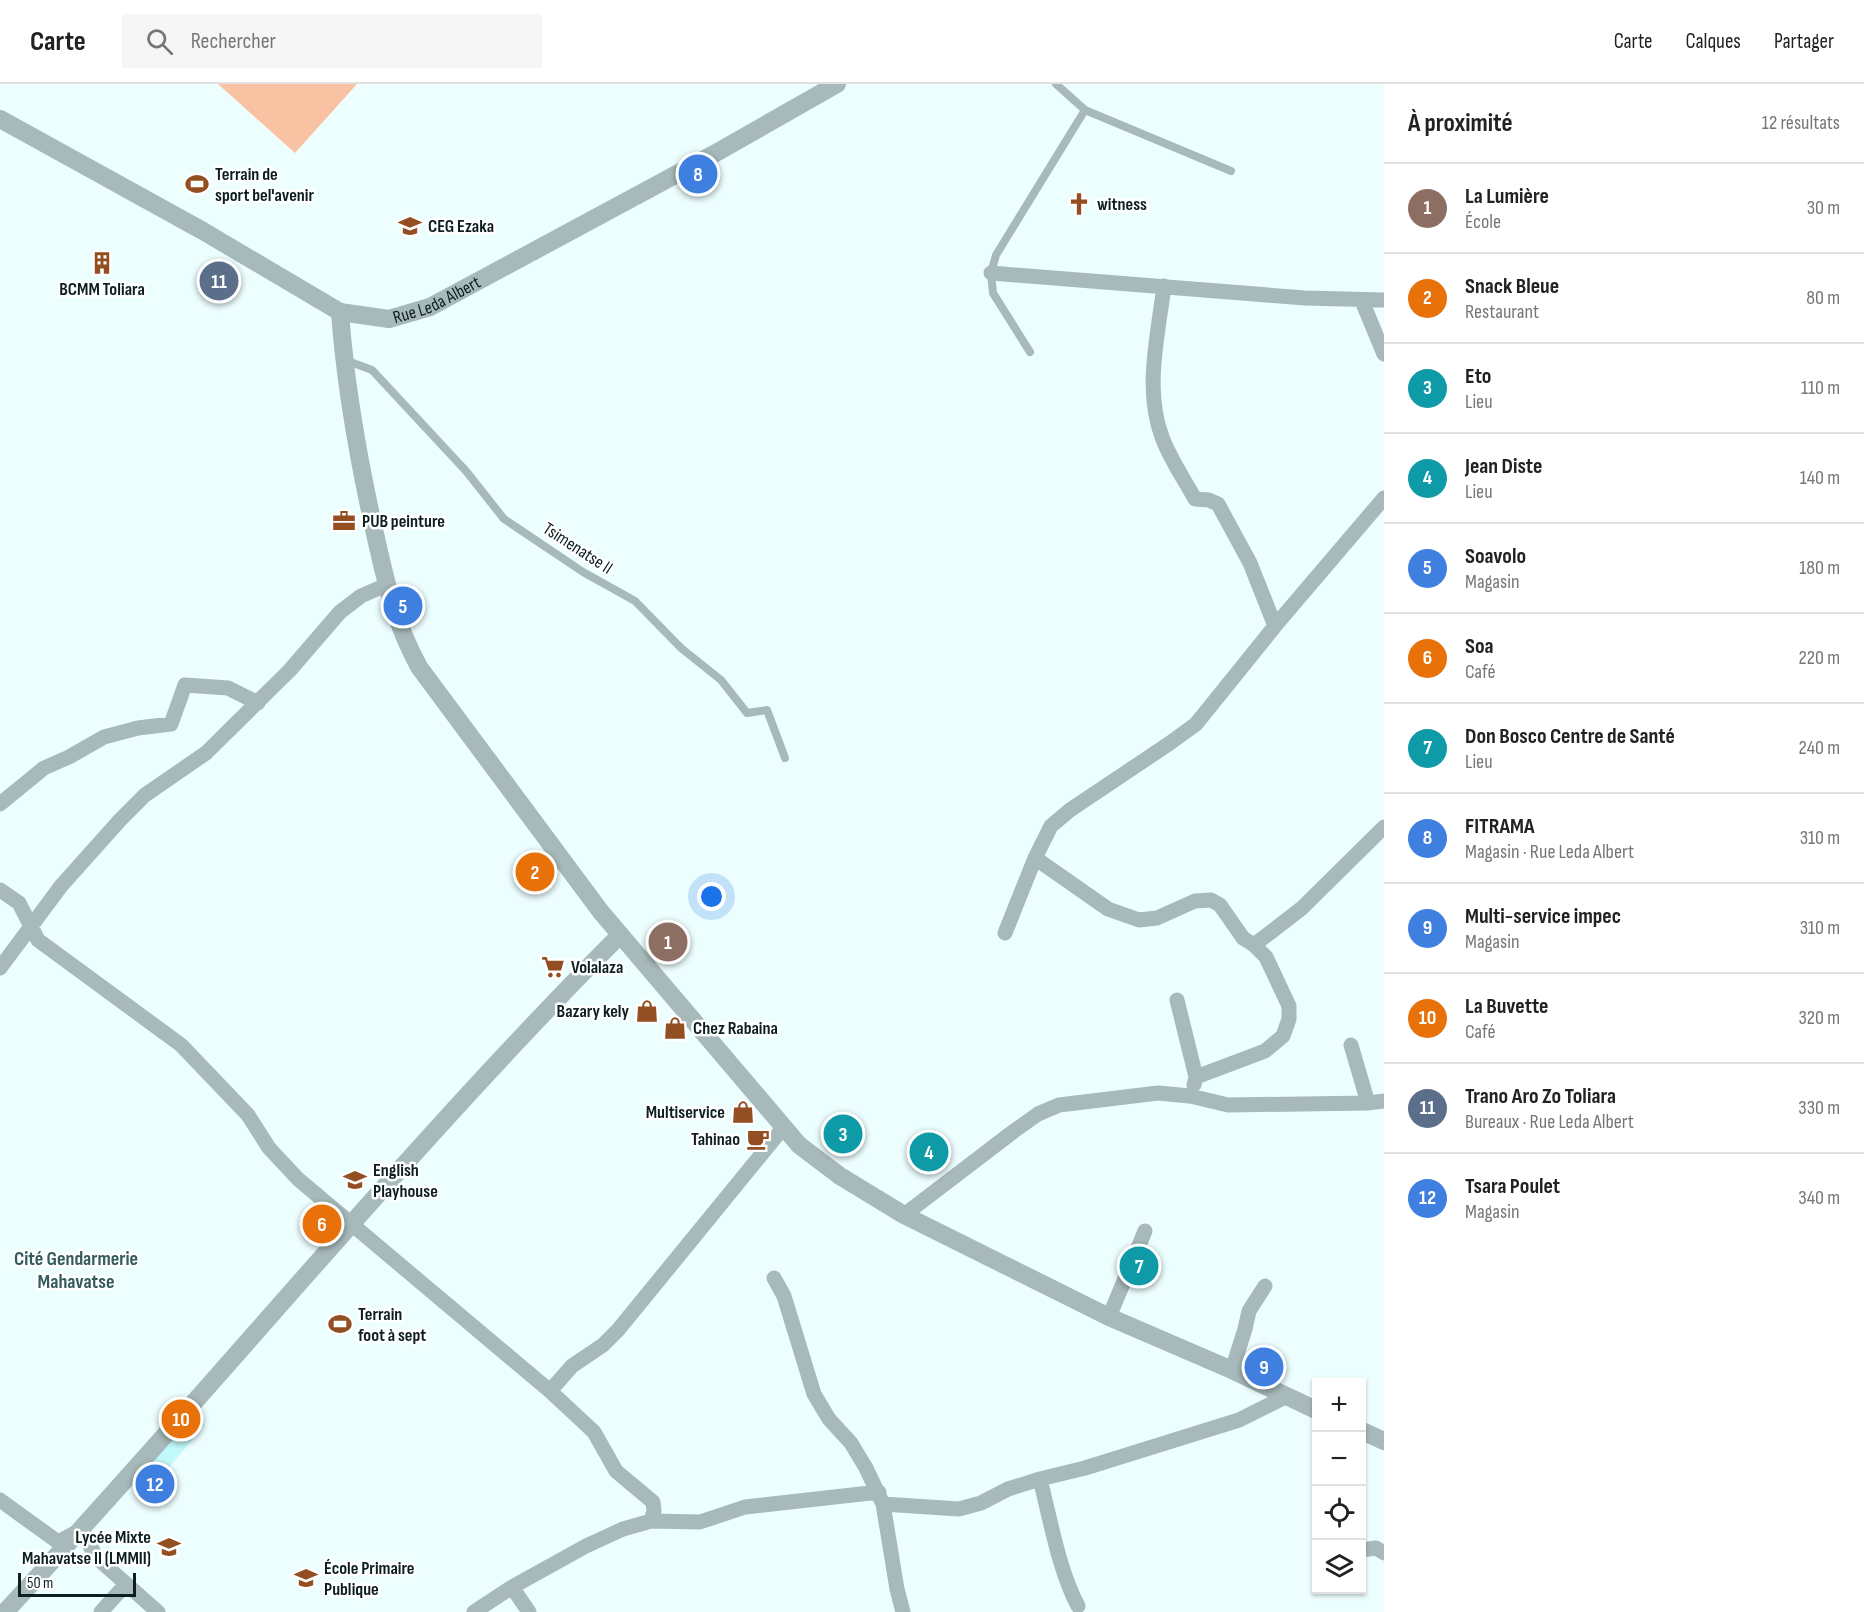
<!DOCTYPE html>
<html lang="fr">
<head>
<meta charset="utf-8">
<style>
	body { margin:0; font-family:"Sofia Sans Condensed",sans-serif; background:#f6f6f6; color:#222 }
	.controls { position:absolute; right:18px; bottom:18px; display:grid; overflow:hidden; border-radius:0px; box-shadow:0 2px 4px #0004 }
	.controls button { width:54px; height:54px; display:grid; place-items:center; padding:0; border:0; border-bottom:2px solid #e0e0e0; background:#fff; color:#222; font:30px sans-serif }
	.scale { position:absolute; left:18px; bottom:15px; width:118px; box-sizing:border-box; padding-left:6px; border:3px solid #0e1f20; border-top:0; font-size:16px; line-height:21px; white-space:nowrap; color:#0e1f20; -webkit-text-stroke:4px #fff; paint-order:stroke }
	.you { position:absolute; left:712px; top:813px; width:21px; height:21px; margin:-15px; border:4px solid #fff; border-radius:50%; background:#1a73e8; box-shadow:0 0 0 9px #1a73e833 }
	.badge { display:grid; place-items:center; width:39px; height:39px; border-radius:50%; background:#111827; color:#fff; font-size:20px; font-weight:700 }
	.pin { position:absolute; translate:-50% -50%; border:3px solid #fff; box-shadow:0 2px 6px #0006 }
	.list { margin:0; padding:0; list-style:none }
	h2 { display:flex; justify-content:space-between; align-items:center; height:78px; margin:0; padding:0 24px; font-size:26px }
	h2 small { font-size:20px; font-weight:400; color:#767676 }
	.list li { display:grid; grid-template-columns:39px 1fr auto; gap:18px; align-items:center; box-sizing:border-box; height:90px; padding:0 24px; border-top:2px solid #e0e0e0 }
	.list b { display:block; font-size:22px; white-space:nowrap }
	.list p { margin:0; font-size:20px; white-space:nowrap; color:#767676 }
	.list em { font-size:20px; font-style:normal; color:#767676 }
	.icon { flex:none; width:33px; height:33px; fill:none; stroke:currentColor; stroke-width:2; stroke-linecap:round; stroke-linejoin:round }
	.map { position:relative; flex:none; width:1384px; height:1528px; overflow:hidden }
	header { display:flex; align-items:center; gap:36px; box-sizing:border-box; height:84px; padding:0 30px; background:#fff; border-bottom:2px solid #e0e0e0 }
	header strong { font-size:28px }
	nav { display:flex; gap:33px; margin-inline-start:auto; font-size:21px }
	.search { width:420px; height:54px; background:#f6f6f6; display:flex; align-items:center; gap:15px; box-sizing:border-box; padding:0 21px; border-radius:0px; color:#767676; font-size:22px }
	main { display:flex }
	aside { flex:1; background:#fff }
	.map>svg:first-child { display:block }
	.built { fill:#c2f9fb }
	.green { fill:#f9c2a2 }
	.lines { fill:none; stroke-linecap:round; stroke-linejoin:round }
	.service { stroke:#a7b9ba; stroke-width:8 }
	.minor { stroke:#a7b9ba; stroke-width:15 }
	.tertiary { stroke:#a7b9ba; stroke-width:18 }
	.labels { text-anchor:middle; stroke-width:5; stroke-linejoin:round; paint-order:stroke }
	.poi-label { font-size:18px; font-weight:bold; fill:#0e1f20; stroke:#fff; text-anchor:start }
	.street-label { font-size:18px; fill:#0e1f20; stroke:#fff }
	.neighbourhood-label { font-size:20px; font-weight:bold; fill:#345c5e; stroke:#fff }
</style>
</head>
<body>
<header>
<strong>Carte</strong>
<div class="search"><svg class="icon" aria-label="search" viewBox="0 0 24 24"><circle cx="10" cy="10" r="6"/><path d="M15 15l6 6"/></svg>Rechercher</div>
<nav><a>Carte</a><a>Calques</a><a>Partager</a></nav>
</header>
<main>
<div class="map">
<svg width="1384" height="1528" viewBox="0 0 1384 1528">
	<rect width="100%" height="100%" fill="#edfeff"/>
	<path class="built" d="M 191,1328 L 205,1341 L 151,1404 L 136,1391 Z"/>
	<path class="green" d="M 218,0 L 357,0 L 295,69 Z"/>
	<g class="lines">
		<path class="service" d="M 1056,0 L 1085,26 L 1231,87
			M 1030,268 L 993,209 L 991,189 L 996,171 L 1085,26
			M 345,276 L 372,286 L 466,387 L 504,435 L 583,488 L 635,517 L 681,564 L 721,596 L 747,629 L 767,626 L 785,674"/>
		<path class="minor" d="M 991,189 L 1305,214 L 1384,216
			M 1164,202 C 1158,251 1144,306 1162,353 C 1170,375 1184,395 1195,415 L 1209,416 L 1218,420 L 1250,479 L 1275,542
			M 1362,217 L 1384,270
			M 0,720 L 44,684 L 69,673 L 104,653 L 138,644 L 171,640 L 185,601 L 228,604 L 258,619
			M 1035,774 L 1108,825 L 1139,836 L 1157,834 L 1195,817 L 1211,816 L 1220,821 L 1243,854 L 1254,861 L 1266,873 L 1289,922 L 1289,935 L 1283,952 L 1265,967 L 1196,993
			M 0,806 L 19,819 L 38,856 L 181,961 L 248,1031 L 269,1064 L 298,1095 L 550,1307 L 594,1348 L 616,1387 L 653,1418 L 654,1427 L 651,1437
			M 1005,849 L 1035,774 L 1051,742 L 1070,726 L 1170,659 L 1196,640 L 1275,542 L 1384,414
			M 1254,861 L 1302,824 L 1384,743
			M 0,884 L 61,802 L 120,736 L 145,711 L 206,669 L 290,586 L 340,528 L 361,512 L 386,501
			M 1177,916 L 1196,993 L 1194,1001
			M 1351,961 L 1368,1019
			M 904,1131 L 1014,1047 L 1038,1030 L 1059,1021 L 1158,1009 L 1190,1012 L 1228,1021 L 1368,1019 L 1384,1017
			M 774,1194 L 784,1212 L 814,1310 L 829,1335 L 851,1359 L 866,1384 L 883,1420 L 897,1505 L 903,1528
			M 1109,1233 L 1145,1147
			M 1232,1286 L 1245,1245 L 1249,1227 L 1265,1202
			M 550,1307 L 572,1282 L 603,1261 L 618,1246 L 783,1044
			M 1040,1395 C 1050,1434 1059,1487 1078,1522
			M 0,1416 L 58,1458 L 81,1446 L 97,1474 L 158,1528
			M 883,1420 L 959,1425 L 981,1419 L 1008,1405 L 1040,1395 L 1085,1384 L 1239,1336 L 1287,1312
			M 1362,1466 L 1376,1464 L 1384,1469
			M 512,1503 L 529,1528
			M 101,1528 L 126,1500
			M 474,1528 L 512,1503 L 586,1462 L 623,1445 L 651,1437 L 700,1438 L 745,1423 L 879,1408"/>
		<g class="tertiary">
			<path id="s1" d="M 0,35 L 203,147 L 340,228 L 389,235 L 430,223 L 714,70 L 837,0"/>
			<path d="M 340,228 C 345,299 357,367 372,436 C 384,490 392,533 419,583 L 601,828 L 799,1061 L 840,1092 L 904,1131 L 1109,1233 L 1232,1286 L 1316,1326"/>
			<path d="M 1362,1347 L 1384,1357"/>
			<path d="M 5,1528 C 213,1305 405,1067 620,851"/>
		</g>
	</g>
	<defs>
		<g id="stadium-bare" transform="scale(1.8)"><path d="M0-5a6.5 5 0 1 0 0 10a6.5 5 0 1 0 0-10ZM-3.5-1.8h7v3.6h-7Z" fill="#934f22" stroke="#fff" stroke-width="2.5" paint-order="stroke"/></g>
		<g id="church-bare" transform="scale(1.8)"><path d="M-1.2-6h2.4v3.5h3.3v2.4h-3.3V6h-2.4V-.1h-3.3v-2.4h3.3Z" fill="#934f22" stroke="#fff" stroke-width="2.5" paint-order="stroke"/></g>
		<g id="school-bare" transform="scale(1.8)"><path d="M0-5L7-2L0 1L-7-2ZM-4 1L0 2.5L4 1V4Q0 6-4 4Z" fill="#934f22" stroke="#fff" stroke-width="2.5" paint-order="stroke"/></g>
		<g id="building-bare" transform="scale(1.8)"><path d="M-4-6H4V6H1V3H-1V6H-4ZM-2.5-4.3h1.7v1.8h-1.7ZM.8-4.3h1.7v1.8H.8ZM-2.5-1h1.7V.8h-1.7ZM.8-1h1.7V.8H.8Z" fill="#934f22" stroke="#fff" stroke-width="2.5" paint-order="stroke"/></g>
		<g id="office-bare" transform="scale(1.8)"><path d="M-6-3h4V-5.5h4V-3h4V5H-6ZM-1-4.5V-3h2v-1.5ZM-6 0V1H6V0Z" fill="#934f22" stroke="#fff" stroke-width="2.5" paint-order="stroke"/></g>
		<g id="supermarket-bare" transform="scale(1.8)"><path d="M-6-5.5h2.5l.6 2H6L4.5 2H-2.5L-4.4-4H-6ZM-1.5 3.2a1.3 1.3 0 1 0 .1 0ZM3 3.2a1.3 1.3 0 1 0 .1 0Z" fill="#934f22" stroke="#fff" stroke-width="2.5" paint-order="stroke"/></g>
		<g id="shop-bare" transform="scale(1.8)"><path d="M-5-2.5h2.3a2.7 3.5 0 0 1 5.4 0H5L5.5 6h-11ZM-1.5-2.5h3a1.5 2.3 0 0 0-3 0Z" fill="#934f22" stroke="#fff" stroke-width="2.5" paint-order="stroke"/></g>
		<g id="cafe-bare" transform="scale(1.8)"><path d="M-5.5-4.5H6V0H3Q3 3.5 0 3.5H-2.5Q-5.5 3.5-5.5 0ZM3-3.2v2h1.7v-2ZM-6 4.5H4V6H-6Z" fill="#934f22" stroke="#fff" stroke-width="2.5" paint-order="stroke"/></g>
	</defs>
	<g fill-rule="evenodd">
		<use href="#stadium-bare" x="197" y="100"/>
		<use href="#church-bare" x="1079" y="120"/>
		<use href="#school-bare" x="410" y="142"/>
		<use href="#building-bare" x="102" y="179"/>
		<use href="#office-bare" x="344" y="437"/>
		<use href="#supermarket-bare" x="553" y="883"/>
		<use href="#shop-bare" x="647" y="927"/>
		<use href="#shop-bare" x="675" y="944"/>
		<use href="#shop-bare" x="743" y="1028"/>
		<use href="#cafe-bare" x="758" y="1055"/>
		<use href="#school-bare" x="355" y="1096"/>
		<use href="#stadium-bare" x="340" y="1240"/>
		<use href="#school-bare" x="169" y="1463"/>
		<use href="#school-bare" x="306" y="1494"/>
	</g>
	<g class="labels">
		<g class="poi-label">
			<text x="215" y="96">Terrain de<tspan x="215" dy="21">sport bel'avenir</tspan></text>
			<text x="1097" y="126">witness</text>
			<text x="428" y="148">CEG Ezaka</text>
			<text x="102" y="211" text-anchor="middle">BCMM Toliara</text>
			<text x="362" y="443">PUB peinture</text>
			<text x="571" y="889">Volalaza</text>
			<text x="629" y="933" text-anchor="end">Bazary kely</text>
			<text x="693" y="950">Chez Rabaina</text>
			<text x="725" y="1034" text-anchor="end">Multiservice</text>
			<text x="740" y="1061" text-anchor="end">Tahinao</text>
			<text x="373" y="1092">English<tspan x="373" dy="21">Playhouse</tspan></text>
			<text x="358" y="1236">Terrain<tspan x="358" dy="21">foot à sept</tspan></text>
			<text x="151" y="1459" text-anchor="end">Lycée Mixte<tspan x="151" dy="21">Mahavatse II (LMMII)</tspan></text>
			<text x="324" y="1490">École Primaire<tspan x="324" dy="21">Publique</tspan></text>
		</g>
		<g class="street-label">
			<text dy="6" stroke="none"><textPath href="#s1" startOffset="492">Rue Leda Albert</textPath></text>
			<text transform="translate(578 464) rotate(33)" y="6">Tsimenatse II</text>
		</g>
		<g class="neighbourhood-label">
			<text x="76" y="1181">Cité Gendarmerie<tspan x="76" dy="23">Mahavatse</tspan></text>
		</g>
	</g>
</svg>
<div class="controls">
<button>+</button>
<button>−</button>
<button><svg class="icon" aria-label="locate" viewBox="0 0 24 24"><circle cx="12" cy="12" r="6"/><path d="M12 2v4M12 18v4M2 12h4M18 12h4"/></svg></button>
<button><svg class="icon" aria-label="layers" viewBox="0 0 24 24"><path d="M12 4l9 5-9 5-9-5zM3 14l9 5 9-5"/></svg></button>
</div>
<div class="scale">50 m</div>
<div class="you"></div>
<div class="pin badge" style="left:668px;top:858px;background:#8d6e63">1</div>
<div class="pin badge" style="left:535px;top:788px;background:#e8710a">2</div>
<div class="pin badge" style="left:843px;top:1050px;background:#0f9aa8">3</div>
<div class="pin badge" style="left:929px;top:1068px;background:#0f9aa8">4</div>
<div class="pin badge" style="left:403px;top:522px;background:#3f7fe0">5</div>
<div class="pin badge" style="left:322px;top:1140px;background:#e8710a">6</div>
<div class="pin badge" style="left:1139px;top:1182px;background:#0f9aa8">7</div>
<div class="pin badge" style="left:698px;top:90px;background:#3f7fe0">8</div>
<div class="pin badge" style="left:1264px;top:1283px;background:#3f7fe0">9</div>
<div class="pin badge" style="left:181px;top:1335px;background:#e8710a">10</div>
<div class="pin badge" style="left:219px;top:197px;background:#5c6f8a">11</div>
<div class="pin badge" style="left:155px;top:1400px;background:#3f7fe0">12</div>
</div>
<aside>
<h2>À proximité<small>12 résultats</small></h2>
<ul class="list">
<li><span class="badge" style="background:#8d6e63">1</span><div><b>La Lumière</b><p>École</p></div><em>30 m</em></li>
<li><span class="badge" style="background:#e8710a">2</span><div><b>Snack Bleue</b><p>Restaurant</p></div><em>80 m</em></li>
<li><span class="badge" style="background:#0f9aa8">3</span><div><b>Eto</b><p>Lieu</p></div><em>110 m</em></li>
<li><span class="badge" style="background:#0f9aa8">4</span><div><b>Jean Diste</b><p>Lieu</p></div><em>140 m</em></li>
<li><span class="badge" style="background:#3f7fe0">5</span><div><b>Soavolo</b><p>Magasin</p></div><em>180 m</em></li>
<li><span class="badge" style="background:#e8710a">6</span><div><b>Soa</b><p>Café</p></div><em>220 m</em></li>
<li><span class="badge" style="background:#0f9aa8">7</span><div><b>Don Bosco Centre de Santé</b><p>Lieu</p></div><em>240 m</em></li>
<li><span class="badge" style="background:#3f7fe0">8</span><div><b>FITRAMA</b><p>Magasin · Rue Leda Albert</p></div><em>310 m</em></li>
<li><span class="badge" style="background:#3f7fe0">9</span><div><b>Multi-service impec</b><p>Magasin</p></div><em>310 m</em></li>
<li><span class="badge" style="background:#e8710a">10</span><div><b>La Buvette</b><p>Café</p></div><em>320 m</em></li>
<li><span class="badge" style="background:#5c6f8a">11</span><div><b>Trano Aro Zo Toliara</b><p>Bureaux · Rue Leda Albert</p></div><em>330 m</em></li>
<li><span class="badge" style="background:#3f7fe0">12</span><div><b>Tsara Poulet</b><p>Magasin</p></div><em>340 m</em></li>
</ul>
</aside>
</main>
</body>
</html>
